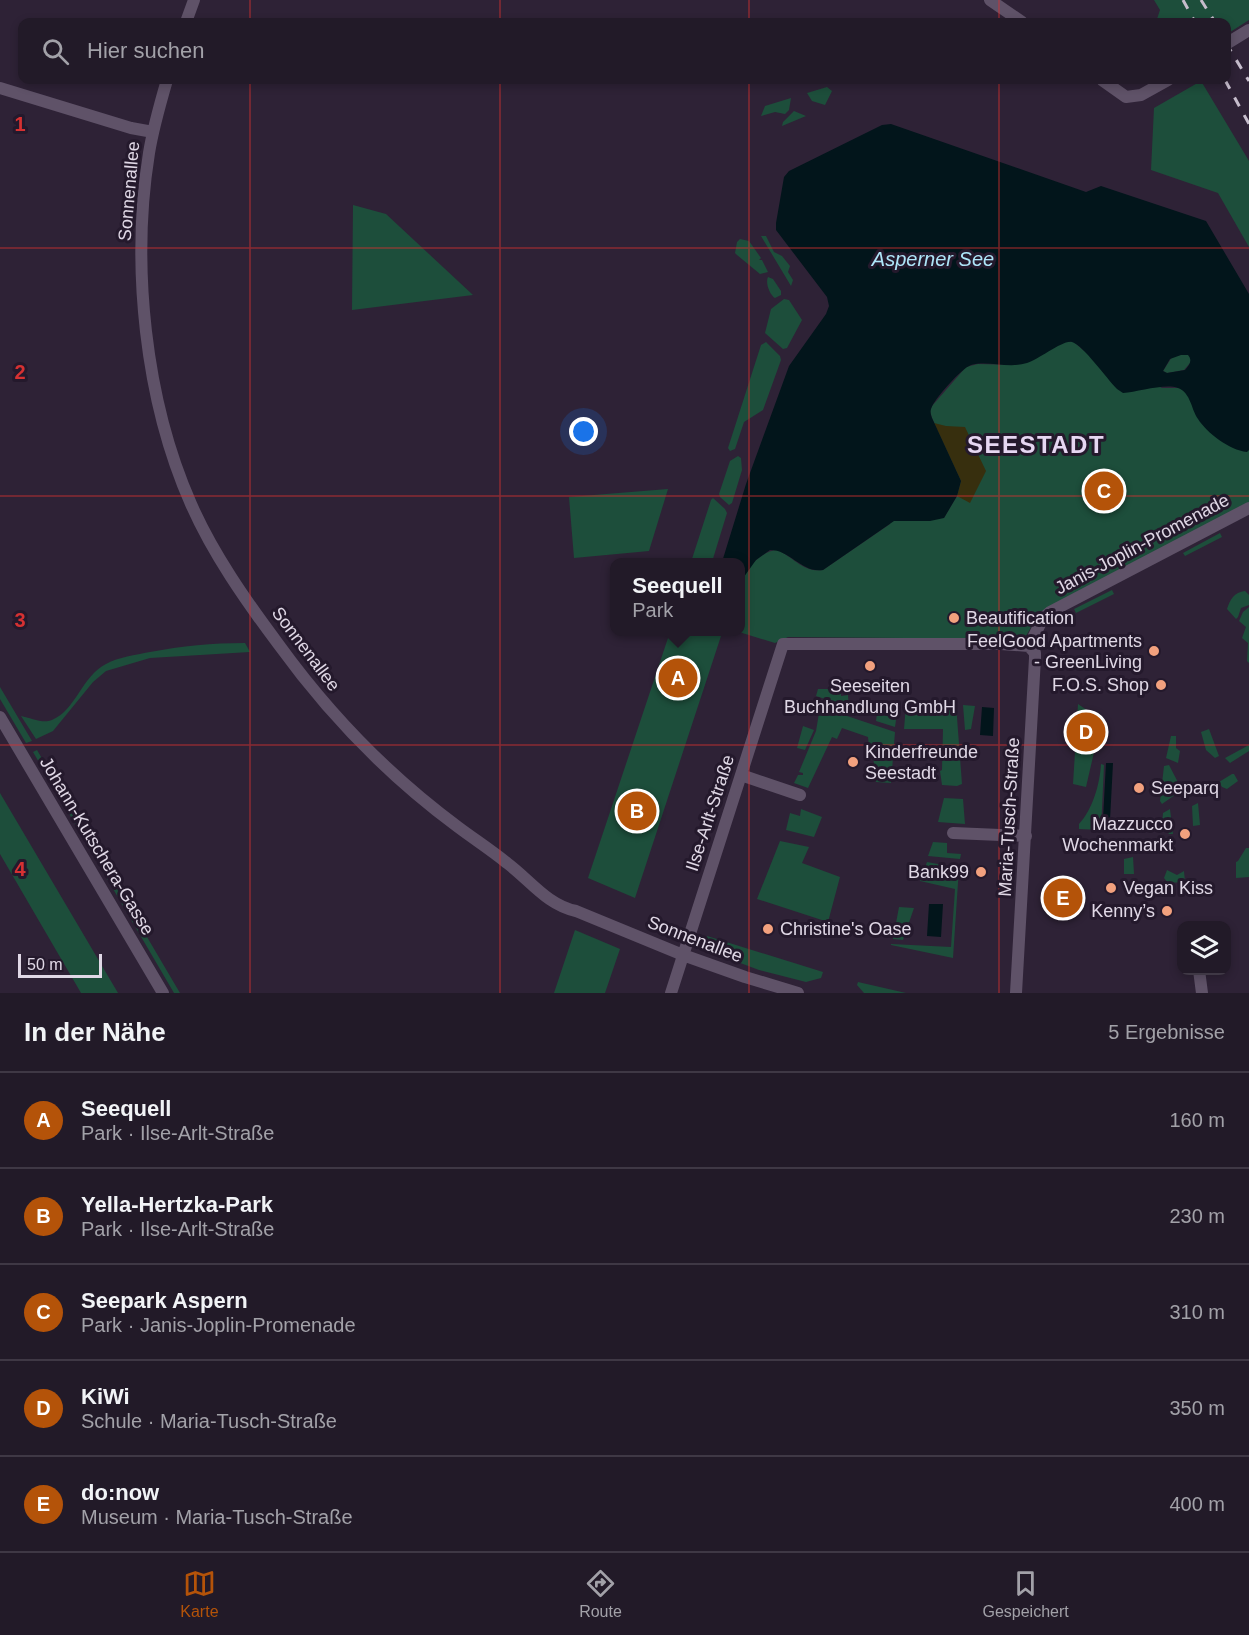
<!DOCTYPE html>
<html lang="de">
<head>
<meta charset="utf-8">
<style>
	body { margin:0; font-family:Helvetica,sans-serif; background:#2a2330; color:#f1f3f6 }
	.controls { position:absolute; right:18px; bottom:18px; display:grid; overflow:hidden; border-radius:12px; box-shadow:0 3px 9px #0003 }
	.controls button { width:54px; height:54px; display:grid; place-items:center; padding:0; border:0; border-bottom:2px solid #3f3845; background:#221a28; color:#f1f3f6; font:30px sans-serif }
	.scale { position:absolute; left:18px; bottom:15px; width:84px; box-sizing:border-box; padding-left:6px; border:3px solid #e0d8e6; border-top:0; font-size:16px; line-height:21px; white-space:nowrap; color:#e0d8e6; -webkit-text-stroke:4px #24192c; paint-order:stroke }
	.you { position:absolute; left:584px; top:432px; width:21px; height:21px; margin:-15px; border:4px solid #fff; border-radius:50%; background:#1a73e8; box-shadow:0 0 0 9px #1a73e833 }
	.badge { display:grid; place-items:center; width:39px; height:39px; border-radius:50%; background:#b45309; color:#fff; font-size:20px; font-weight:700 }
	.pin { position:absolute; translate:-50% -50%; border:3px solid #fff; box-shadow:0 2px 6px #0006 }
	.popup { position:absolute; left:610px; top:558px; width:135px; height:78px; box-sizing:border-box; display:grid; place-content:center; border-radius:12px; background:#221a28; filter:drop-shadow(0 2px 4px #0005); font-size:20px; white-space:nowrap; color:#a2a1a8 }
	.popup b { font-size:22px; color:#f1f3f6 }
	.popup::after { content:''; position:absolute; left:50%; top:100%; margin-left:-12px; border:12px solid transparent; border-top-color:#221a28 }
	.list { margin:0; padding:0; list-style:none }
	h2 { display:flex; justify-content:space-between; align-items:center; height:78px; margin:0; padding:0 24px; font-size:26px }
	h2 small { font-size:20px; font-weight:400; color:#a2a1a8 }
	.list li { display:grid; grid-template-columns:39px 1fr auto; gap:18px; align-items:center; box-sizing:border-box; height:96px; padding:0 24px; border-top:2px solid #3f3845 }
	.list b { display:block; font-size:22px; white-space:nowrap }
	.list p { margin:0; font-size:20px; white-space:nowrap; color:#a2a1a8 }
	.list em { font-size:20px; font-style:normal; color:#a2a1a8 }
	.icon { flex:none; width:33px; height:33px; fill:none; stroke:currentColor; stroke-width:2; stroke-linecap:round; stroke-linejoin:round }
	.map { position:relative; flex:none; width:1249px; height:993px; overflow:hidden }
	.search { position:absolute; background:#221a28; box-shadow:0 3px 9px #0003; left:18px; right:18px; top:18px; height:66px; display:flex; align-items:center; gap:15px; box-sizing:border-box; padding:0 21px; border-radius:12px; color:#a2a1a8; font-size:22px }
	.sheet { height:558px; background:#221a28 }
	nav { display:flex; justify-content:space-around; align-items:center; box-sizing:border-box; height:84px; border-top:2px solid #3f3845; background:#221a28; font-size:16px; color:#a2a1a8 }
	nav a { display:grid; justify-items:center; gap:3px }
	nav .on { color:#b45309 }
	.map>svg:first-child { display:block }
	.green { fill:#1d4e3b }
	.sand { fill:#372f0e }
	.water { fill:#02151b; fill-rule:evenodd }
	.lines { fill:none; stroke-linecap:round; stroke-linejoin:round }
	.minor { stroke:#5f5268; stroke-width:12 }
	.rail { stroke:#c6bdcc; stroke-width:3; stroke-dasharray:10 10; stroke-linecap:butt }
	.grid { fill:none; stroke:#d63132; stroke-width:1.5; stroke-opacity:0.55 }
	.poi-dot { fill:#f2a17e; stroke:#24192c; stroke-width:2 }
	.labels { text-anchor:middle; stroke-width:6; stroke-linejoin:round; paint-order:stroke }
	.street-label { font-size:18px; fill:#e0d8e6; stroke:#24192c }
	.poi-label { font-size:18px; fill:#e0d8e6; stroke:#24192c; text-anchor:start }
	.water-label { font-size:20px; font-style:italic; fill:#aee5f8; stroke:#24192c }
	.district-label { font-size:24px; font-weight:bold; letter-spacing:1.5px; fill:#e6d7f2; stroke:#24192c }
	.grid-label { font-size:20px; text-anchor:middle; font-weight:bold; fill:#d63132; stroke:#24192c; stroke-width:6; stroke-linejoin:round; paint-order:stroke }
</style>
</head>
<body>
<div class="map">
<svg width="1249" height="993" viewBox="0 0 1249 993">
	<rect width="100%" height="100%" fill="#2e2236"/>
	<path class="green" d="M 1154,0 L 1249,0 L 1249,20 L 1227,34 L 1226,22 L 1156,22 L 1160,10 Z
		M 1201,81 L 1249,161 L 1249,247 L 1218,193 L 1151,170 L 1154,108 Z
		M 827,87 L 832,91 L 825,105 L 812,101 L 807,93 Z
		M 791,98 L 789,110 L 785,114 L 775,112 L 761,116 L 765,106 Z
		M 794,111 L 806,116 L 782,126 L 783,122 Z
		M 353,205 L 386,214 L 473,295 L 352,310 Z
		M 761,236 L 766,236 L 774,252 L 782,256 L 790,266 L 788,272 L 793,280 L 791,286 Z
		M 740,239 L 749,241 L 761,258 L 759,260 L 762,260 L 768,272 L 760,274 L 737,255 L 735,253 L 737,242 Z
		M 768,277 L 773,279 L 781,291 L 781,295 L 775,298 C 770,295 765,283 768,277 Z
		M 784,299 L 789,300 L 802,320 L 787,348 L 783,349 L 765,333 L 771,309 Z
		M 1065,341 L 1074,342 L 1083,350 L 1162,388 L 1180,388 L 1249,440 L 1249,503 L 1044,610 C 1032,617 1032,631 1023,639 L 788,637 L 775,643 L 739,632 L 741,632 C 741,616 739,599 741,583 C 743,570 763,550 777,550 C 794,557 803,573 823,570 L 890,524 L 889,515 L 944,518 L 957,496 L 961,481 L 932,418 L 930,411 L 932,406 L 966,367 L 978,364 L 1015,365 Z
		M 766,342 L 780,356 L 781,360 L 763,410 L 744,422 L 735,449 L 730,451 L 728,448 L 761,345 Z
		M 1195,351 L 1190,363 L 1184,370 L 1167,373 L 1163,371 L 1172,357 Z
		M 738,456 L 741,458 L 742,470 L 732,503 L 729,505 L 720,497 L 719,494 L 730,461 Z
		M 668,489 L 649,551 L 574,558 L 569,497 Z
		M 713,498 L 725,509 L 727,513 L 712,562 L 691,562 L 711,500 Z
		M 1220,533 L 1222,537 L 1185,556 L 1183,553 Z
		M 1112,590 L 1114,594 L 1076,613 L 1074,609 Z
		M 1245,591 L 1249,595 L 1249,605 L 1241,608 L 1238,617 L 1236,619 L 1227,609 C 1230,600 1234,592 1245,591 Z
		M 1249,607 L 1249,663 L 1247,661 L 1248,643 L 1242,638 L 1246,627 L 1239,621 L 1243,612 Z
		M 670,632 L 717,632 L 722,633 L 635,898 L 588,878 Z
		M 245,643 L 250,652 L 150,658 L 106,671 L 93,682 L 53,731 L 36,739 L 21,716 C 31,718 43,724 52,720 C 76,710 82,676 106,664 C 119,657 135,655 150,652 C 182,646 212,643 245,643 Z
		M 0,687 L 32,741 L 26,743 L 0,699 Z
		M 818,689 L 841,689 L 841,696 L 848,695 L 849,707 L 816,696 Z
		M 943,703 L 956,704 L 962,784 L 957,786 L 942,785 L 940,771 L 942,770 L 943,729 L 904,729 L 906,705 Z
		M 1078,704 L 1097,717 L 1095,748 L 1086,787 L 1073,784 Z
		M 963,705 L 975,706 L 971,729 L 965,730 Z
		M 820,707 L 895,732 L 891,783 L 876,782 L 872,747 L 869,747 L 868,737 L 842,728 L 837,739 L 832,737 L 808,788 L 794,783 L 798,775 L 803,775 L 803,773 L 799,772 L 816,731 Z
		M 897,713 L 895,727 L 876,721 L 877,714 Z
		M 803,726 L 814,730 L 805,750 L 797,748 Z
		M 1209,729 L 1219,756 L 1215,758 L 1206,750 L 1201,732 Z
		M 1171,736 L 1176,736 L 1176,748 L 1180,751 L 1178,763 L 1166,758 Z
		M 1249,745 L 1249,751 L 1230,763 L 1225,758 Z
		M 37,750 L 180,993 L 174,993 L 33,752 Z
		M 1101,764 L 1104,765 L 1101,830 L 1079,829 L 1079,824 C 1093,809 1100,783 1101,764 Z
		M 1169,765 L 1182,790 L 1162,804 L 1160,801 L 1164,766 Z
		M 1232,774 L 1234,774 L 1238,781 L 1227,789 L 1222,787 L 1219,782 Z
		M 0,793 L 118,993 L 81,993 L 0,854 Z
		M 944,798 L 963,799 L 965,824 L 938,822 Z
		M 1198,803 L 1200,825 L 1193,826 L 1192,806 Z
		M 801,809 L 822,817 L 814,837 L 786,830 L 790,813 L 800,816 Z
		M 1170,809 L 1173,834 L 1169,834 L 1162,824 L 1163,813 Z
		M 780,841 L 809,847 L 802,863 L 840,877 L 828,922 L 757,899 Z
		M 933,842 L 947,843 L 947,853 L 961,854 L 960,859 L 928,856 Z
		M 1246,848 L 1249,848 L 1249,877 L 1236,878 L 1236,862 L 1238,861 Z
		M 1133,857 L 1134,874 L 1124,874 L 1124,859 Z
		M 927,862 L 959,868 L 953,958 L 891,945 L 891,944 L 951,947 L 955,889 L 920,881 Z
		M 1167,870 L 1177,875 L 1184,871 L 1185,882 L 1168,883 L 1164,878 Z
		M 899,907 L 914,908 L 903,940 L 893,939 Z
		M 575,930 L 620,949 L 605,993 L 554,993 Z
		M 707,936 L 823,972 L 821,978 L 806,982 L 759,970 L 703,949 Z
		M 858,982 L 906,993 L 864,993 L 857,985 Z"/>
	<path class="sand" d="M 934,423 L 946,426 L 965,427 L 986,471 L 970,503 L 957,496 L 961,481 Z"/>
	<path class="water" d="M 891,124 L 1086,192 L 1101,186 L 1206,221 L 1249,294 L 1249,450 L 1247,452 C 1229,450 1207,433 1198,419 C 1191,409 1191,393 1178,388 C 1165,383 1138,392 1123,393 L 1117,389 C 1107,379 1083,345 1072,342 C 1064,339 1038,360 1027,363 C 1008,369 988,360 971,365 C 962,368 934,399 931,409 C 930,412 931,415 932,418 L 961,481 L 957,496 L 944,518 L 930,521 L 894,521 L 823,570 C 801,573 791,550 770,550 L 756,560 L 741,581 L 741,562 L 722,562 L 746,484 L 789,366 L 826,314 L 829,306 L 827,297 L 776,230 L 776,223 L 784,177 L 789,171 L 882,125 ZM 1181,355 L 1188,355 C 1193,361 1189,365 1185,370 L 1167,373 L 1163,371 L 1170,359 Z
		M 982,707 L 994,708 L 993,736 L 980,735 Z
		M 1106,763 L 1113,763 L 1110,820 L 1103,819 Z
		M 929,904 L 943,904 L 941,937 L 927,936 Z"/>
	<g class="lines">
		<path class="minor" d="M 990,0 L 1022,22
			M 186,22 L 194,0
			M 1226,44 L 1249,30
			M 167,80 C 160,104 153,128 149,153 C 131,265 145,400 191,504 C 213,554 246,601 279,645 C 329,714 389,776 458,827 C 474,839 491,850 507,863 C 530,880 547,905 576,911 L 683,955 L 745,977 L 798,993
			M 1102,80 L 1126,97 L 1141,95 L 1168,80
			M 0,88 L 131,128 L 153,132
			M 1029,646 L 1043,618 L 1050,612 L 1249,508
			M 0,717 L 163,993
			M 741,775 L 800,795
			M 953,833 L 1026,836
			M 1199,970 L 1202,993
			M 671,993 L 783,644 L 1001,644 L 1029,646
			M 1016,993 L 1035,658 L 1035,653 L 1029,646"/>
		<path class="rail" d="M 1183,0 L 1195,22
			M 1201,0 L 1215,22
			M 1226,43 L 1249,81
			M 1225,80 L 1249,124"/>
	</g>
	<path class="grid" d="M 250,0 L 250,22M 500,0 L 500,22M 749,0 L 749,22M 999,0 L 999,22M 250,80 L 250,993M 500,80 L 500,993M 749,80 L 749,993M 999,80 L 999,993M 0,248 L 1249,248M 0,496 L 1249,496M 0,745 L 1249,745"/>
	<g class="poi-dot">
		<circle cx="954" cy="618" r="6"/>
		<circle cx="1154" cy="651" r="6"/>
		<circle cx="870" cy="666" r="6"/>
		<circle cx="1161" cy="685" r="6"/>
		<circle cx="853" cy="762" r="6"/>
		<circle cx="1139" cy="788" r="6"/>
		<circle cx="1185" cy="834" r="6"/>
		<circle cx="981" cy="872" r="6"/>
		<circle cx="1111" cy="888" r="6"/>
		<circle cx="1167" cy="911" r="6"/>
		<circle cx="768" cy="929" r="6"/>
	</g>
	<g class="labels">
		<g class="street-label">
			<text transform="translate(129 191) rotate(-85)" y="6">Sonnenallee</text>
			<text transform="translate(1142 544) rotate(-28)" y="6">Janis-Joplin-Promenade</text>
			<text transform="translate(306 649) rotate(53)" y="6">Sonnenallee</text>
			<text transform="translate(710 813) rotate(-72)" y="6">Ilse-Arlt-Straße</text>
			<text transform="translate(1009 817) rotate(-87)" y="6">Maria-Tusch-Straße</text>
			<text transform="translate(97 846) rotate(59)" y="6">Johann-Kutschera-Gasse</text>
			<text transform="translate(695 939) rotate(21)" y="6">Sonnenallee</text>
		</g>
		<g class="poi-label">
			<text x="966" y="624">Beautification</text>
			<text x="1142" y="647" text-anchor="end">FeelGood Apartments<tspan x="1142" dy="21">- GreenLiving</tspan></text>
			<text x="1149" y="691" text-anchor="end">F.O.S. Shop</text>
			<text x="870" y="692" text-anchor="middle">Seeseiten<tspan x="870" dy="21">Buchhandlung GmbH</tspan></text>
			<text x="865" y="758">Kinderfreunde<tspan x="865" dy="21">Seestadt</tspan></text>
			<text x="1151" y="794">Seeparq</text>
			<text x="1173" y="830" text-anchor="end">Mazzucco<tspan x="1173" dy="21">Wochenmarkt</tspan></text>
			<text x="969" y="878" text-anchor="end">Bank99</text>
			<text x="1123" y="894">Vegan Kiss</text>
			<text x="1155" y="917" text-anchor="end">Kenny’s</text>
			<text x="780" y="935">Christine's Oase</text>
		</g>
		<g class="water-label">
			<text x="933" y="266">Asperner See</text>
		</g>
		<g class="district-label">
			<text x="1036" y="453">SEESTADT</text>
		</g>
	</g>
	<g class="grid-label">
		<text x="20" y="131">1</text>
		<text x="20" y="379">2</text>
		<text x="20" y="627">3</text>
		<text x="20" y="876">4</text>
	</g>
</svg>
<div class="controls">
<button><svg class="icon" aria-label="layers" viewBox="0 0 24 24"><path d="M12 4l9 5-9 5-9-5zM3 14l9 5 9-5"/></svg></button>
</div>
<div class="scale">50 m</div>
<div class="you"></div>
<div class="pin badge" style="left:678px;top:678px">A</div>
<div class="popup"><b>Seequell</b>Park</div>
<div class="pin badge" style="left:637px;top:811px">B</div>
<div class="pin badge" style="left:1104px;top:491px">C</div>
<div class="pin badge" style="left:1086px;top:732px">D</div>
<div class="pin badge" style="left:1063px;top:898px">E</div>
<div class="search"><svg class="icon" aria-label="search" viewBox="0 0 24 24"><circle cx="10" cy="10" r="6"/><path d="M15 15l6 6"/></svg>Hier suchen</div>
</div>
<section class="sheet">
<h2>In der Nähe<small>5 Ergebnisse</small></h2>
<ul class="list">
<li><span class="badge">A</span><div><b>Seequell</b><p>Park · Ilse-Arlt-Straße</p></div><em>160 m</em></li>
<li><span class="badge">B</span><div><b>Yella-Hertzka-Park</b><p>Park · Ilse-Arlt-Straße</p></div><em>230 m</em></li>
<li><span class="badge">C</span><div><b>Seepark Aspern</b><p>Park · Janis-Joplin-Promenade</p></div><em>310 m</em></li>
<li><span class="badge">D</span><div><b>KiWi</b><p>Schule · Maria-Tusch-Straße</p></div><em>350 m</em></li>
<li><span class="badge">E</span><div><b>do:now</b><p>Museum · Maria-Tusch-Straße</p></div><em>400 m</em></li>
</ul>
</section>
<nav>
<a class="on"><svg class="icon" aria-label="map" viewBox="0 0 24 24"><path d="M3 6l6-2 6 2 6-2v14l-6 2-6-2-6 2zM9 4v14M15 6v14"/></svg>Karte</a>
<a><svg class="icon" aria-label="directions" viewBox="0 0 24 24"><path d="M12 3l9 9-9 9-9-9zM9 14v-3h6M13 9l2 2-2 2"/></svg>Route</a>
<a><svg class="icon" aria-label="saved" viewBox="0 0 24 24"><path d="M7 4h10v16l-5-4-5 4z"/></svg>Gespeichert</a>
</nav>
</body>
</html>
